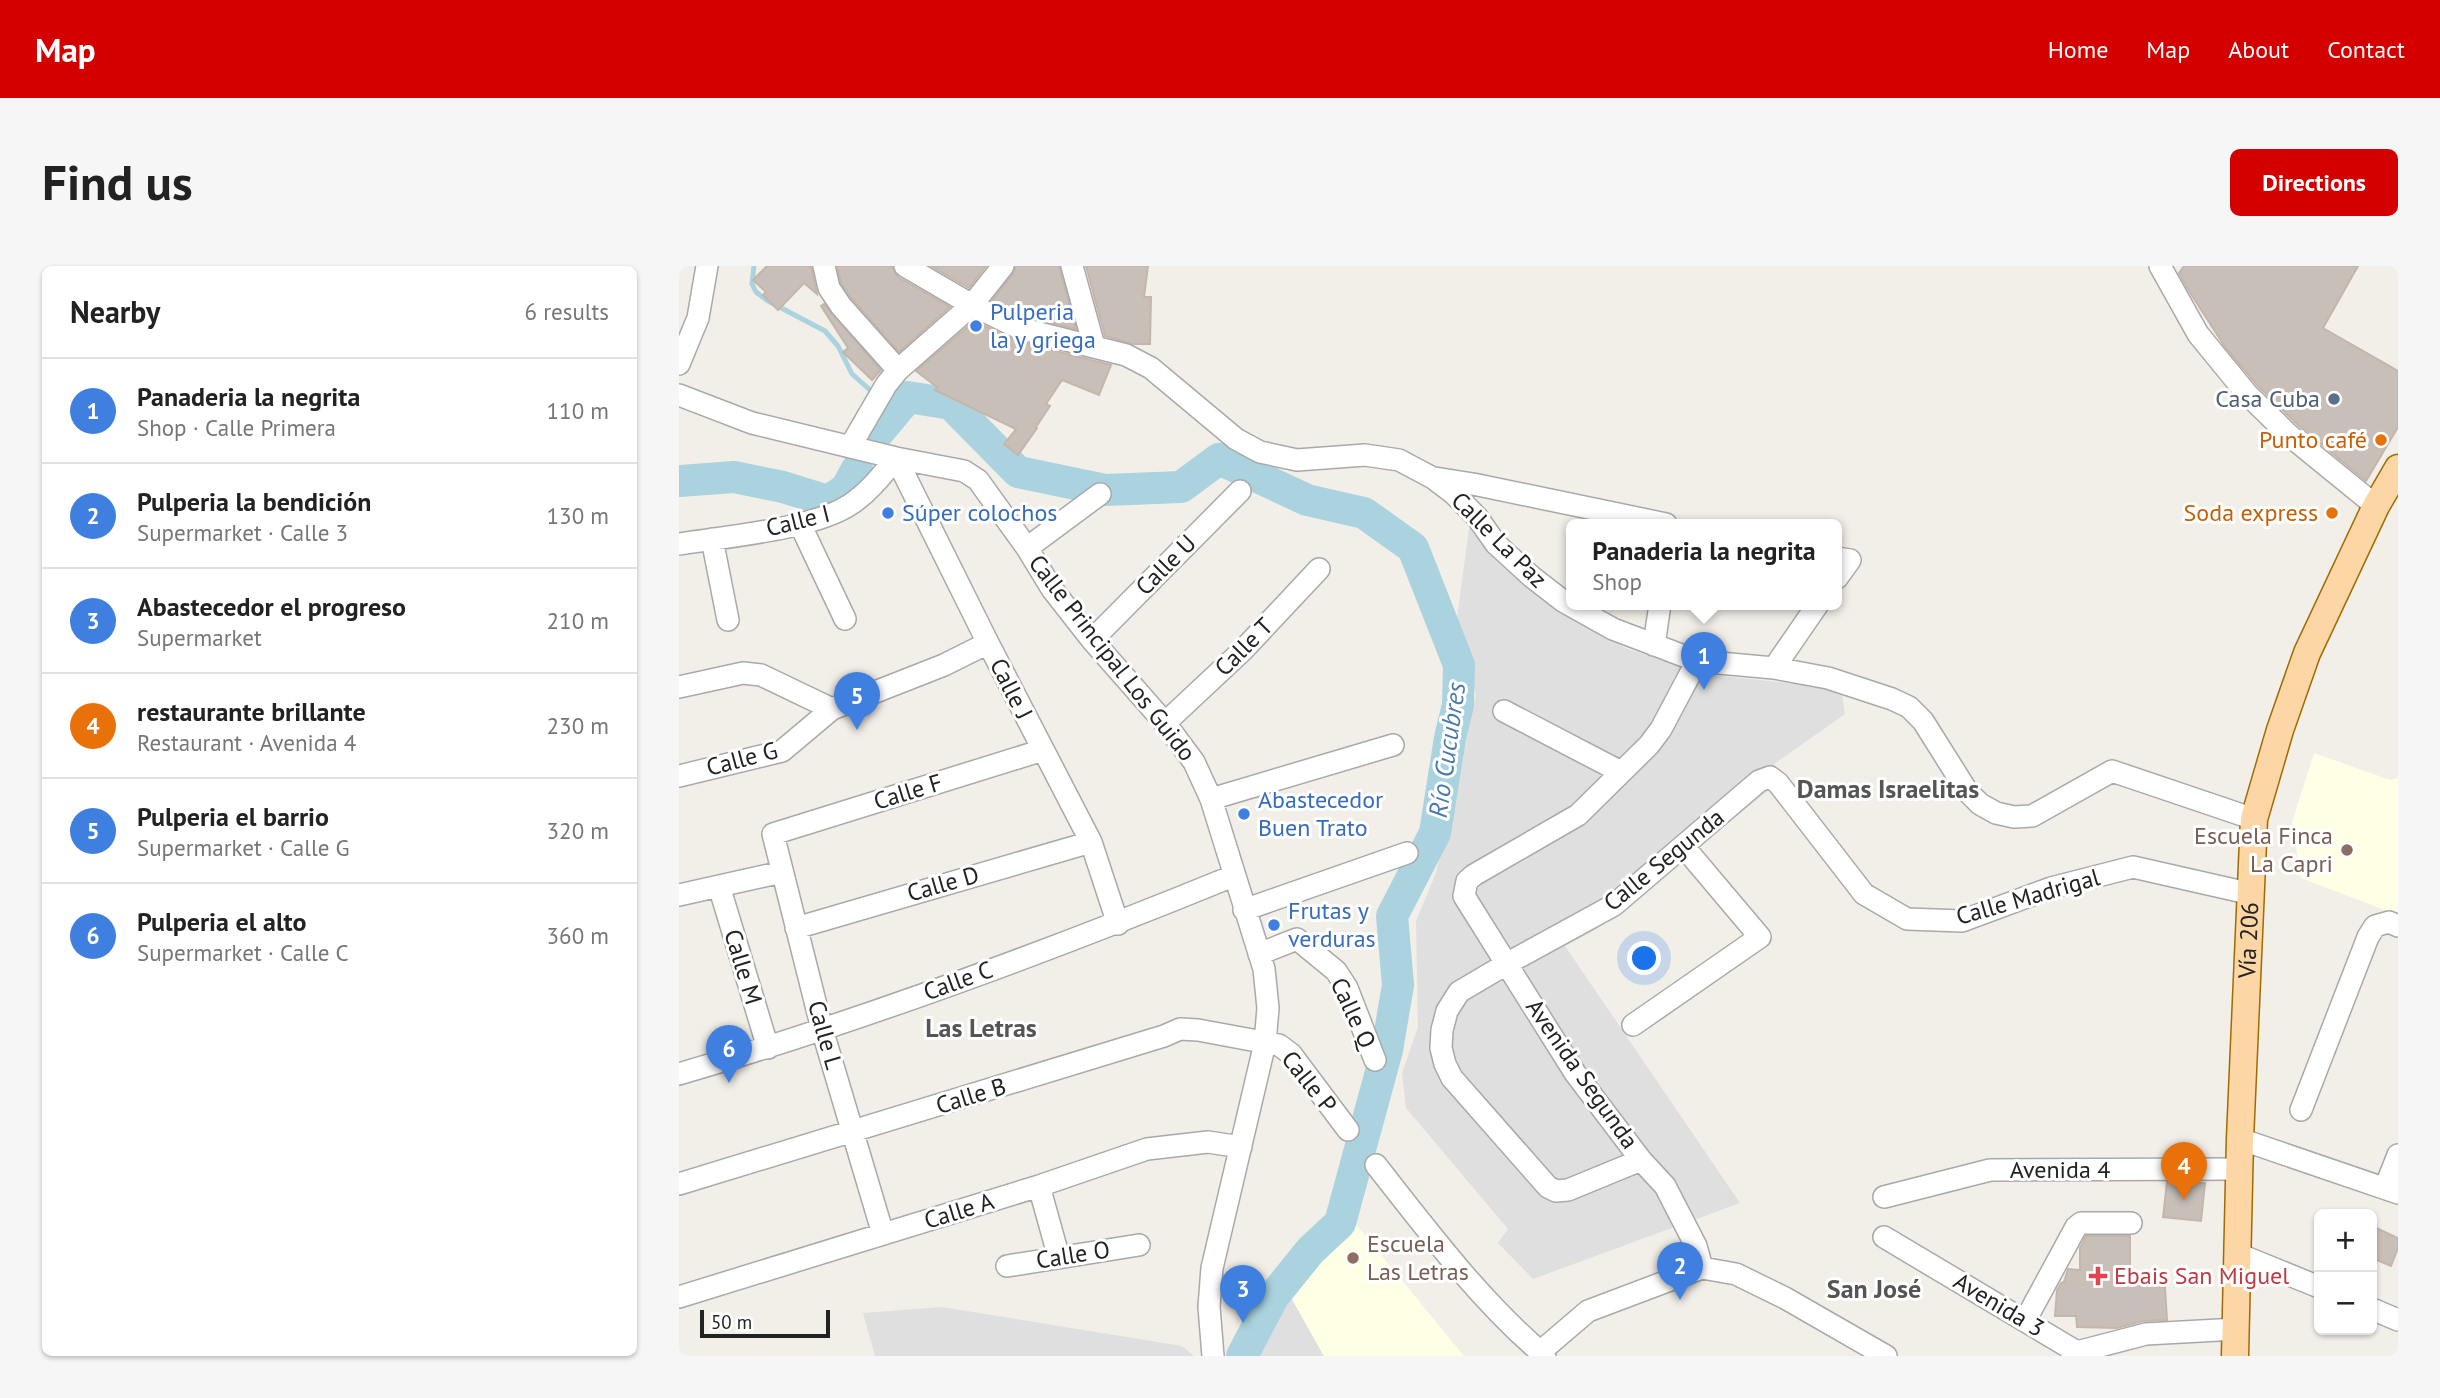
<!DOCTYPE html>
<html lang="en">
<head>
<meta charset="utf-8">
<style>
	body { margin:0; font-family:"PT Sans",sans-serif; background:#f6f6f6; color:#222 }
	.controls { position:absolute; right:21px; bottom:21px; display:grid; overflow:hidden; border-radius:10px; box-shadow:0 2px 5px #0004 }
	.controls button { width:63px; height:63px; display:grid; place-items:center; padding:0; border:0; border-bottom:2px solid #e0e0e0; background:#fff; color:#222; font:35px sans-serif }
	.scale { position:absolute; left:21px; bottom:18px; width:130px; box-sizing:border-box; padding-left:7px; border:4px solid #222; border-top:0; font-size:19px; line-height:24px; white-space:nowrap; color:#222; -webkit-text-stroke:5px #fff; paint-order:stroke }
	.you { position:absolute; left:966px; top:693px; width:24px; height:24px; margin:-18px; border:5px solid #fff; border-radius:50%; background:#1a73e8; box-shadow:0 0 0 10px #1a73e833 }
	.badge { display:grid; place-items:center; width:46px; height:46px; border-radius:50%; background:#d40000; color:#fff; font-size:23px; font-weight:700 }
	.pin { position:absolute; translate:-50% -58px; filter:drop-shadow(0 2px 4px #0008) }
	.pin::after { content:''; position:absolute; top:37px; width:24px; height:21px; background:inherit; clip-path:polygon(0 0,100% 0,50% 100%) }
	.popup { position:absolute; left:887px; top:253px; width:276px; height:91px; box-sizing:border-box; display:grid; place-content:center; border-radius:10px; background:#fff; filter:drop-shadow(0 2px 5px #0005); font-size:23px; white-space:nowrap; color:#767676 }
	.popup b { font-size:26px; color:#222 }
	.popup::after { content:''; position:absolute; left:50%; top:100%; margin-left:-14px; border:14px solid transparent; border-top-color:#fff }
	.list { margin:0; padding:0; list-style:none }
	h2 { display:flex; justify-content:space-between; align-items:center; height:91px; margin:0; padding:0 28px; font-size:30px }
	h2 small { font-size:23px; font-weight:400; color:#767676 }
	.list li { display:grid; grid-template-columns:46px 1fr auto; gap:21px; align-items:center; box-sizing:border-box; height:105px; padding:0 28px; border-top:2px solid #e0e0e0 }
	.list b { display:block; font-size:26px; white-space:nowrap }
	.list p { margin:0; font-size:23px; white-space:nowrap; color:#767676 }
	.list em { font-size:23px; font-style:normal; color:#767676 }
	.map { position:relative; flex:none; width:1719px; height:1090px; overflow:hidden; border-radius:10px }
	header { display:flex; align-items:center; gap:42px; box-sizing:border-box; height:98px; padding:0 35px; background:#d40000; color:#fff }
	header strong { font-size:33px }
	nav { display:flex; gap:38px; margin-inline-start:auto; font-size:24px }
	.intro { display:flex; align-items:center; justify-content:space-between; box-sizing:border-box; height:168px; padding:0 42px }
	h1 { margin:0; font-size:49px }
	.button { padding:18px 32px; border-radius:10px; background:#d40000; color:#fff; font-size:24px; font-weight:700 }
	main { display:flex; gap:42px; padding:0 42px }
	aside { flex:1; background:#fff; border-radius:10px; box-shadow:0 2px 5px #0004 }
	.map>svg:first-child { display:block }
	.residential { fill:#e0dfdf }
	.education { fill:#ffffe5 }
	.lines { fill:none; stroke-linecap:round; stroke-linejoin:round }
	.stream { stroke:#aad3df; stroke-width:5 }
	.river { stroke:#aad3df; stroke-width:32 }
	.building { fill:#c7bfb8; stroke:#c4b6ab; stroke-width:2 }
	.minor-casing { stroke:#a9a9a9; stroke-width:24 }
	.major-casing { stroke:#a06b00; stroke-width:29 }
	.minor { stroke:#fff; stroke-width:21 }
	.major { stroke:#fcd6a4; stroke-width:26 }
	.shop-dot { fill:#3f7fe0; stroke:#fff; stroke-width:2.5 }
	.service-dot { fill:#5c6f8a; stroke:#fff; stroke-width:2.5 }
	.food-dot { fill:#e8710a; stroke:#fff; stroke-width:2.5 }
	.education-dot { fill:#8d6e63; stroke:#fff; stroke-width:2.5 }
	.health-dot { fill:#e0444e; stroke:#fff; stroke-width:2.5 }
	.labels { text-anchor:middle; stroke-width:6; stroke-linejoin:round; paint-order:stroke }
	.shop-label { font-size:24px; fill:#366cbe; stroke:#fff; text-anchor:start }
	.service-label { font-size:24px; fill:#4e5e75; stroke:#fff; text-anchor:end }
	.food-label { font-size:24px; fill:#c56008; stroke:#fff; text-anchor:end }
	.street-label { font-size:24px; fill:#222; stroke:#fff }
	.education-label { font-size:24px; fill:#785e54; stroke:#fff; text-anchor:end }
	.health-label { font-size:24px; fill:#be3a42; stroke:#fff; text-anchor:start }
	.water-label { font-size:26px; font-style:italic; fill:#4a7aab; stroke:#fff }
	.neighbourhood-label { font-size:26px; font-weight:bold; fill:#555; stroke:#fff }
</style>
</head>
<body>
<header>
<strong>Map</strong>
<nav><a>Home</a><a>Map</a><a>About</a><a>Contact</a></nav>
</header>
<div class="intro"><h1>Find us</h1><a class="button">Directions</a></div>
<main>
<aside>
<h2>Nearby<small>6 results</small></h2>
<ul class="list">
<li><span class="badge" style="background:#3f7fe0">1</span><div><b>Panaderia la negrita</b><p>Shop · Calle Primera</p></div><em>110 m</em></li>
<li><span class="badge" style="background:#3f7fe0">2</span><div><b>Pulperia la bendición</b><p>Supermarket · Calle 3</p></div><em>130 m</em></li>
<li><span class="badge" style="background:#3f7fe0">3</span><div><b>Abastecedor el progreso</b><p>Supermarket</p></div><em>210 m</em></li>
<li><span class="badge" style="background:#e8710a">4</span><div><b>restaurante brillante</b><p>Restaurant · Avenida 4</p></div><em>230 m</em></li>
<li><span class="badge" style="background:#3f7fe0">5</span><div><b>Pulperia el barrio</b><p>Supermarket · Calle G</p></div><em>320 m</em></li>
<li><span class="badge" style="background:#3f7fe0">6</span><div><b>Pulperia el alto</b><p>Supermarket · Calle C</p></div><em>360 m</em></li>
</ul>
</aside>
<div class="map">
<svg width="1719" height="1090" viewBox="0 0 1719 1090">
	<rect width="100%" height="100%" fill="#f2efe9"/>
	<path class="residential" d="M 791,255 L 868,333 L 946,382 L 1025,408 L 1162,423 L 1166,448 L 1095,498 L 1106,511 L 918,663 L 886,680 L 1061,937 L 854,1013 L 819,977 L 829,963 L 727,842 L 723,807 L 739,761 L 737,655 L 757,607 L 797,429 L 778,352 Z
		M 610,1028 L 645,1090 L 579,1090 Z
		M 263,1041 L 503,1080 L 515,1090 L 196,1090 L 184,1047 Z"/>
	<path class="education" d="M 1635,487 L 1711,514 L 1719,512 L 1719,649 L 1622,612 L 1613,556 Z
		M 675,956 L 785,1090 L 645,1090 L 610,1028 Z"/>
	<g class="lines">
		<path class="stream" d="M 75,0 L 73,18 L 77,26 L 89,35 L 146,65 L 159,80 L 173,108 L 191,124
			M 205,136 L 217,143"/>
		<path class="river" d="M 198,168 L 229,131 L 272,138 L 339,206 L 426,224 L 502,221 L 540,193 L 628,234 L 685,247 L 734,282 L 780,399 L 779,439 L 771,472 L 756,567 L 713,650 L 719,719 L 708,784 L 661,957 L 631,985 L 594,1031 L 563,1090
			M 0,215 L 55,211 L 104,221 L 149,235 L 167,223 L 178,203"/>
	</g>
	<path class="building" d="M 88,0 L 132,0 L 138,28 L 125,17 L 99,44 L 84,29 L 87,26 L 74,14 Z
		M 158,0 L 213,0 L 219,11 L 271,41 L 220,86 L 172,32 L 162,17 Z
		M 252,0 L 307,0 L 290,22 Z
		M 337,0 L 380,0 L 397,63 L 345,50 L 313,34 L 334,8 Z
		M 407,0 L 469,0 L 465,31 L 472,31 L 471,78 L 454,78 L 426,70 Z
		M 1505,0 L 1679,0 L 1644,62 L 1719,105 L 1719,161 L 1687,215 L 1620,160 L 1578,119 L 1546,81 L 1510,25 L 1500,7 Z
		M 145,38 L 202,104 L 193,114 L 164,86 L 169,82 L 142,40 Z
		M 295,55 L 337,75 L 432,99 L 420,129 L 383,114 L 367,138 L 371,140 L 357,161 L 358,162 L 339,189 L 325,178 L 337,163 L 256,124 L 258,121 L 237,105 Z
		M 1488,916 L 1526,917 L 1522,955 L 1484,951 Z
		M 1693,960 L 1719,972 L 1719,982 L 1712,1000 L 1693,992 Z
		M 1407,970 L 1451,970 L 1451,1019 L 1486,1021 L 1488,1054 L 1464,1055 L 1438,1062 L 1398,1061 L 1397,1050 L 1376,1050 L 1378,1024 L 1382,1017 L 1385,1016 L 1389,1003 L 1401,1004 L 1401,982 Z"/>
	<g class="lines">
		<g class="minor-casing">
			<path id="minor" d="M 145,0 L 150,22 L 162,40 L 219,104
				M 226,0 L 293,39 L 340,62 L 447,89 L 472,102 L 557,173 L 581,186 L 618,194 L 686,189 L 720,194 L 754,212 L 775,228 L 798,251 L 817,278 L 853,311 L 884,335 L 934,363 L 1018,395 L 1095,402 L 1149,412 L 1213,433 L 1230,441 L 1244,455 L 1288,525 L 1301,538 L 1317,547 L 1335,551 L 1353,550 L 1433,505 L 1575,553
				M 393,0 L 415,80
				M 1481,0 L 1519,68 L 1568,128 L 1611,170 L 1697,240
				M 0,98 L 19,52 L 28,0
				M 0,129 L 73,157 L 217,192 L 285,205 L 299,214 L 348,282 L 373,323 L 413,374 L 486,457 L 515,496 L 532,533 L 585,703 L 589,742 L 586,777 L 533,1002 L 530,1041 L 534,1090
				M 171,181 L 207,119 L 219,104 L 293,39 L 324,0
				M 217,192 L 309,377 L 412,576 L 439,658
				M 756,212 L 794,218 L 987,258
				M 121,258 L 166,353
				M 33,273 L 49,354
				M 0,278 C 45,271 136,263 172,238 C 190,226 203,209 217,192
				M 348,282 L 421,228
				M 1158,292 L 1171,294 L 1158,312
				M 413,374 L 561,225
				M 975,379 L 981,338
				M 1018,395 L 982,463 L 970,479 L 899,549 L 795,609 L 788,615 L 785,630 L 896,807 L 962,894 L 986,920 L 1017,980 L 1023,1002
				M 1095,402 L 1139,338
				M 0,421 L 64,407 L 82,409 L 153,443
				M 825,445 L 942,506
				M 486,457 L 564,384 L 640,303
				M 0,510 L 103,485 L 153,443 L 265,399 L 309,377
				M 532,533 L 714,479
				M 40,620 L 89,782
				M 0,629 L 103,606
				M 565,644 L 728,587
				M 117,662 L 412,576
				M 580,688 L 618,673 L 657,705 L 668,722 L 696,794
				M 954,759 L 1081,671 L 1005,581
				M 0,808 C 188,753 373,684 554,610
				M 1622,844 L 1689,671 L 1696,660 L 1710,656 L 1719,660
				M 1561,873 L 1719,927
				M 962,894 L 889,924 L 877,925 L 869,921 L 773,812 L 766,798 L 762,782 L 763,764 L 768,745 L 780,726 L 829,697 L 935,639 L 1080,515 L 1091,511 L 1099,517 L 1185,628 L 1228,653 L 1283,655 L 1372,622 L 1454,601 L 1573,628
				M 697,899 C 749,965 801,1035 866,1090
				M 0,918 L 485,770 L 501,763 L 519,764 L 600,779 L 612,788 L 669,864
				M 360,920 L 380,992
				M 1706,922 L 1719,889
				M 1205,931 L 1311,904 L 1561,903
				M 204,968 L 143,763 L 94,568 L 364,484
				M 1205,971 L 1398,1086
				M 1559,988 L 1640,1021
				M 328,1000 L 460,979
				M 1023,1002 L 1057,1008 L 1106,1032 L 1207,1090
				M 0,1031 L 360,920 L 468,883 L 529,876 L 562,881
				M 1693,1043 L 1719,1054
				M 1346,1055 L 1397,961 L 1402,957 L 1452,957
				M 861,1086 L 909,1045 L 1023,1002
				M 1393,1090 L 1398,1086 L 1467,1068 L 1558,1063"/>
		</g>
		<g class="major-casing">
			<g id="major">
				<path id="s1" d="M 1556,1090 L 1561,873 L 1575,553 L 1601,464 L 1628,387 L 1697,240 L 1719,202"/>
			</g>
		</g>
		<use href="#minor" class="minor"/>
		<use href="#major" class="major"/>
	</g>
	<g class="shop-dot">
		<circle cx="297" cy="60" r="7"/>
		<circle cx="209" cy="247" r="7"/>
		<circle cx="565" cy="548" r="7"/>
		<circle cx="595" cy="659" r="7"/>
	</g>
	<circle class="service-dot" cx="1655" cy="133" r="7"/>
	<g class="food-dot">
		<circle cx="1702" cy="174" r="7"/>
		<circle cx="1653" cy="247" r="7"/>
	</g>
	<g class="education-dot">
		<circle cx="1668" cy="584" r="7"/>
		<circle cx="674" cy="992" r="7"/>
	</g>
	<path class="health-dot" d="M1415.5 999.5h7v7h7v7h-7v7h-7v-7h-7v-7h7z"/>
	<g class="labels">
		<g class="shop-label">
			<text x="311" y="54">Pulperia<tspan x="311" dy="28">la y griega</tspan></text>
			<text x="223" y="255">Súper colochos</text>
			<text x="579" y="542">Abastecedor<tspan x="579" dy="28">Buen Trato</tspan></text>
			<text x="609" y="653">Frutas y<tspan x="609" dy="28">verduras</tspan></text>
		</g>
		<g class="service-label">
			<text x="1641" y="141">Casa Cuba</text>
		</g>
		<g class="food-label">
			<text x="1688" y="182">Punto café</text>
			<text x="1639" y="255">Soda express</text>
		</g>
		<g class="street-label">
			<text transform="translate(119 255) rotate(-14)" y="8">Calle I</text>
			<text transform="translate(820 274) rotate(45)" y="8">Calle La Paz</text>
			<text transform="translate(487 299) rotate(-45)" y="8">Calle U</text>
			<text transform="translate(565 381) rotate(-45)" y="8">Calle T</text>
			<text transform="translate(433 392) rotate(52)" y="8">Calle Principal Los Guido</text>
			<text transform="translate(332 423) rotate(63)" y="8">Calle J</text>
			<text transform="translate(63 493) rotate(-15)" y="8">Calle G</text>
			<text transform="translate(229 526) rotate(-17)" y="8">Calle F</text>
			<text transform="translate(985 594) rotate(-39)" y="8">Calle Segunda</text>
			<text transform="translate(264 618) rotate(-16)" y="8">Calle D</text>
			<text transform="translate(1349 631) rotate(-16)" y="8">Calle Madrigal</text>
			<text dy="8" stroke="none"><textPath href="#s1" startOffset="416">Vía 206</textPath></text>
			<text transform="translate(64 701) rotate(73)" y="8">Calle M</text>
			<text transform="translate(279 715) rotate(-20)" y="8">Calle C</text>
			<text transform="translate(674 747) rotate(65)" y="8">Calle Q</text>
			<text transform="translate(146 769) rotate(74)" y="8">Calle L</text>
			<text transform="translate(903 808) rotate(55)" y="8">Avenida Segunda</text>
			<text transform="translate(630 816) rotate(51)" y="8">Calle P</text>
			<text transform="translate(292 830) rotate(-17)" y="8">Calle B</text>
			<text x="1381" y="912">Avenida 4</text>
			<text transform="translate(280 945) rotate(-17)" y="8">Calle A</text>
			<text transform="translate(394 989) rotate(-9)" y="8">Calle O</text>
			<text transform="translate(1320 1039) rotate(31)" y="8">Avenida 3</text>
		</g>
		<g class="education-label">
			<text x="1654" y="578">Escuela Finca<tspan x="1654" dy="28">La Capri</tspan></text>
			<text x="688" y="986" text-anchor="start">Escuela<tspan x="688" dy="28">Las Letras</tspan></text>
		</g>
		<g class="health-label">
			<text x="1435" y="1018">Ebais San Miguel</text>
		</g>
		<g class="water-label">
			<text transform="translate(768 484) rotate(-82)" y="9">Río Cucubres</text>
		</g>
		<g class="neighbourhood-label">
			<text x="1209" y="532">Damas Israelitas</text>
			<text x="302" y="771">Las Letras</text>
			<text x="1195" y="1032">San José</text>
		</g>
	</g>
</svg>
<div class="controls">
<button>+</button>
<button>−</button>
</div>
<div class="scale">50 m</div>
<div class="you"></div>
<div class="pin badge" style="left:1025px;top:424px;background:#3f7fe0">1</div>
<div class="popup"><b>Panaderia la negrita</b>Shop</div>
<div class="pin badge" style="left:1001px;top:1034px;background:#3f7fe0">2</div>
<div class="pin badge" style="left:564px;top:1057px;background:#3f7fe0">3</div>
<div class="pin badge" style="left:1505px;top:934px;background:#e8710a">4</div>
<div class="pin badge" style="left:178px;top:464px;background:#3f7fe0">5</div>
<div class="pin badge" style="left:50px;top:817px;background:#3f7fe0">6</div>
</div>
</main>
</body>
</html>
